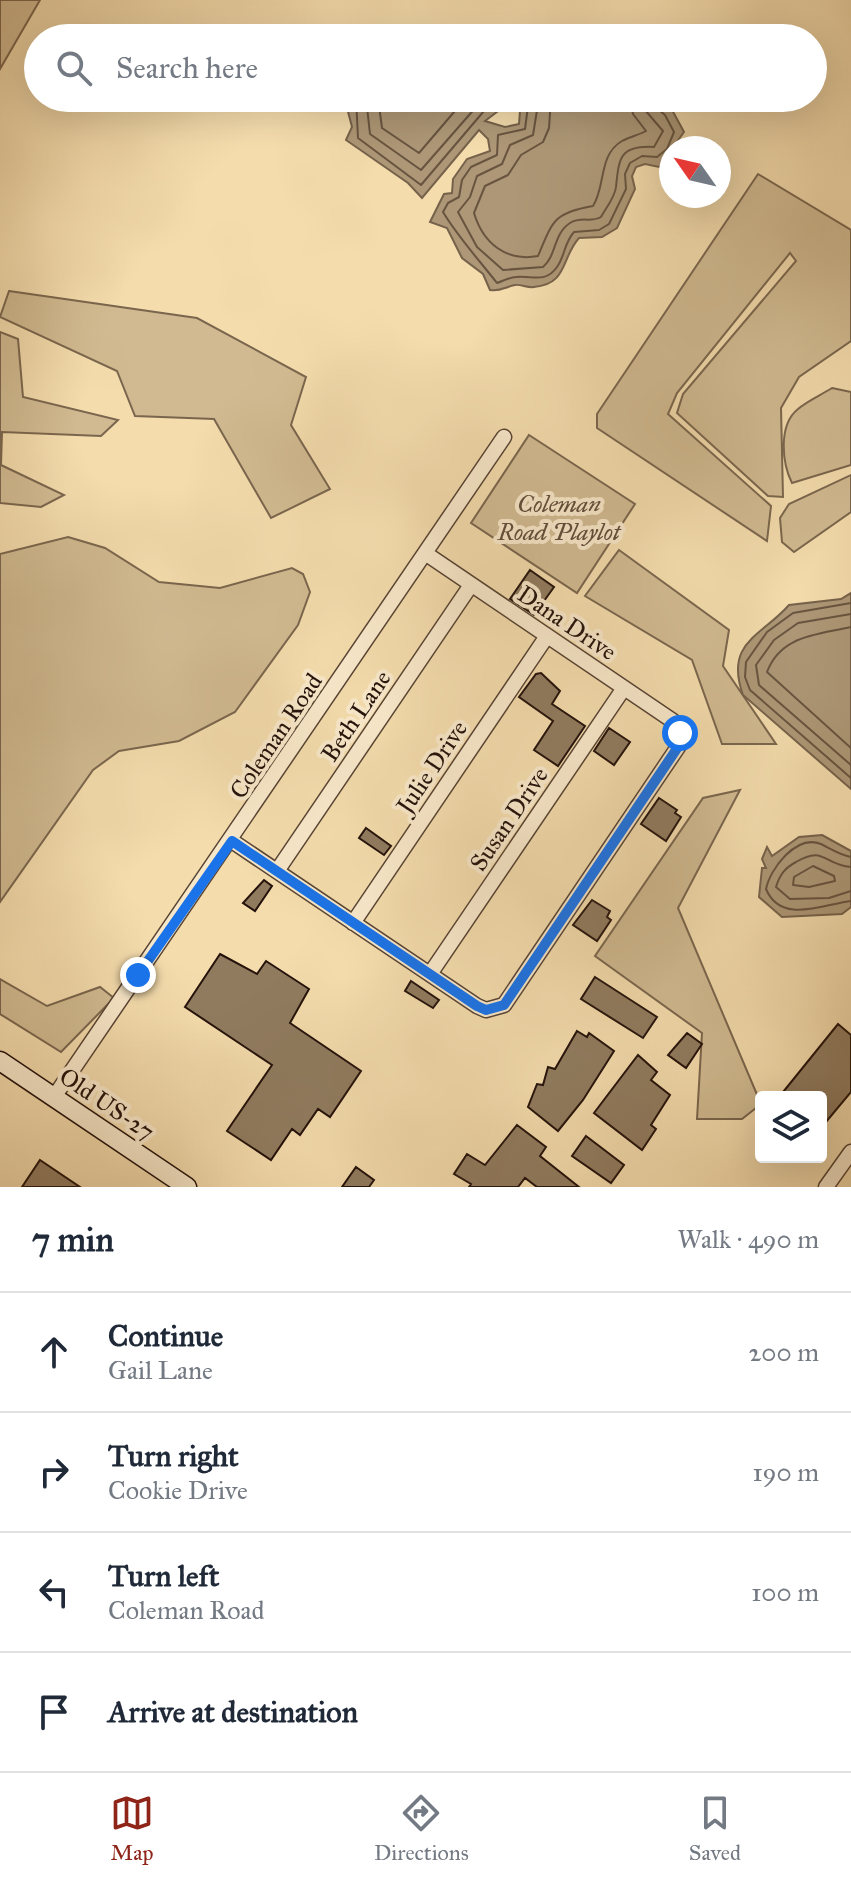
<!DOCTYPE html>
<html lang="en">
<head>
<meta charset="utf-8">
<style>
	body { margin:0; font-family:"IM FELL Great Primer",serif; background:#f2f2f3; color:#1f2937 }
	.controls { position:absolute; right:24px; bottom:24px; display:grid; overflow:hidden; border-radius:8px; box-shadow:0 8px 32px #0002 }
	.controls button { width:72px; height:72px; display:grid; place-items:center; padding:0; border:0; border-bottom:2px solid #e0e1e3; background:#fff; color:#1f2937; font:40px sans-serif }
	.compass { position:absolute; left:659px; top:136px; width:72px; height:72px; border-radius:50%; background:#fff; box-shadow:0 8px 32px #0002; rotate:304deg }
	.stop { position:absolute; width:24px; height:24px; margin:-18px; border:6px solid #1a73e8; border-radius:50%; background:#fff }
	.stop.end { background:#1a73e8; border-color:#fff; box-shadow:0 2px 8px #0008 }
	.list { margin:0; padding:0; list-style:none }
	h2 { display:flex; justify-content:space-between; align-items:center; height:104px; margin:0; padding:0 32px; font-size:34px }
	h2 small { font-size:26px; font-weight:400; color:#747a83 }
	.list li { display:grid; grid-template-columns:52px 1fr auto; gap:24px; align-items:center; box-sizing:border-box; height:120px; padding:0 32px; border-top:2px solid #e0e1e3 }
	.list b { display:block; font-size:30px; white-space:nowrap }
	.list p { margin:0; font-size:26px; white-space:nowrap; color:#747a83 }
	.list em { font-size:26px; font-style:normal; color:#747a83 }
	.icon { flex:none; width:44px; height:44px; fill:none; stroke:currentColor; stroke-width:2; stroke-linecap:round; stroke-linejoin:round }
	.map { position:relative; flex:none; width:851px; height:1187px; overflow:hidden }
	.search { position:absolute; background:#fff; box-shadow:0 8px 32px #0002; left:24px; right:24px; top:24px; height:88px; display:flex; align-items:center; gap:20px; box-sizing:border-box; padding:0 28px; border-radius:44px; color:#747a83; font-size:30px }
	.sheet { height:584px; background:#fff }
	nav { display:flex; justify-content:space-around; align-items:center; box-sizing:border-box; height:112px; border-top:2px solid #e0e1e3; background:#fff; font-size:22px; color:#747a83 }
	nav a { display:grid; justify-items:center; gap:4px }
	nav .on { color:#8f2418 }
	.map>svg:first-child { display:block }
	.green { fill:#d1ba91; stroke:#7a664e; stroke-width:2 }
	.water { fill:#ad9776; stroke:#76624b; stroke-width:2 }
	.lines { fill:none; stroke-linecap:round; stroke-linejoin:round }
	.shore { stroke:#685440; stroke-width:2 }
	.building { fill:#907b5f; stroke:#24120b; stroke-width:2 }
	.minor-casing { stroke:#584434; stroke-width:17 }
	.secondary-casing { stroke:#24120b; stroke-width:21 }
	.minor { stroke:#f8e8ca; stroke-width:14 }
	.secondary { stroke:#f8e8ca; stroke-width:18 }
	.route { stroke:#1a73e8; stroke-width:10 }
	.labels { text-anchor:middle; stroke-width:8; stroke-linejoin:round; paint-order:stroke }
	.park-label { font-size:24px; font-style:italic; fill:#614d3a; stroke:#f8e8ca }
	.street-label { font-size:24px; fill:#24120b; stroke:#f8e8ca }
</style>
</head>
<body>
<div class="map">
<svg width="851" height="1187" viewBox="0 0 851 1187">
	<rect width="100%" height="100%" fill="#f4dcad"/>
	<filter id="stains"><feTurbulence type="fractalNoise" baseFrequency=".0025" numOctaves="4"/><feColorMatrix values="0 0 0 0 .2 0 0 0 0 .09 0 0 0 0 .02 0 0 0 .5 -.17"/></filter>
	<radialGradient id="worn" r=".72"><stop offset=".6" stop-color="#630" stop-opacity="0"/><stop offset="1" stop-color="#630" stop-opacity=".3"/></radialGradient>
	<path class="green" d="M 0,0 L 40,0 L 0,69 Z
		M 758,174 L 851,230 L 851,341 L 799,377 L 781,408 L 783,497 L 768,496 L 677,413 L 683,394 L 796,261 L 790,253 L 677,393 L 668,414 L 771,506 L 767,541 L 597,428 L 597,414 Z
		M 9,291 L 197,318 L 306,377 L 291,425 L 330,489 L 271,518 L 214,419 L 135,416 L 117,371 L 0,317 Z
		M 0,332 L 18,339 L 23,397 L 118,420 L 101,436 L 2,432 L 1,465 L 64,495 L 41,507 L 0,503 Z
		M 832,388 L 851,392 L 851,465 L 792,483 C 782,463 778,425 798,409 C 807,401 821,395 832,388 Z
		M 529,435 L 635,504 L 577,593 L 471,523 Z
		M 851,475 L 851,512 L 794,552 L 782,542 L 780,518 L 789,504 Z
		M 68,537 L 105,548 L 159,582 L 220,588 L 292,568 L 303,574 L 310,592 L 298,625 L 235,712 L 179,741 L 119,751 L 93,770 L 0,902 L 0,554 Z
		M 619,550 L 729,630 L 723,666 L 776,744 L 722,744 L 692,660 L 585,596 Z
		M 740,790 L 678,908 L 761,1104 L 742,1119 L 697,1119 L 702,1033 L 595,956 L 703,798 Z
		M 0,979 L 47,1006 L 100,987 L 114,998 L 61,1052 L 0,1014 Z"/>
	<path class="water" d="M 350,98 L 504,98 L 498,111 L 485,121 L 505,127 L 519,124 L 521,98 L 655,98 L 671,108 L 684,132 L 659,167 L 645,164 L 636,167 L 632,176 L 635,189 L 617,228 L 602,237 L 579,238 C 561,258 568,284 534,287 C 527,288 521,284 515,285 C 505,287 500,292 490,290 L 483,274 L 462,258 L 447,228 L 430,222 L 444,194 L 452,193 L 453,179 L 467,159 L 490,151 L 488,139 L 479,130 L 422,198 L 408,183 L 346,140 L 352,127 L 346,104 Z
		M 851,593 L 851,789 L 743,695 C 724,642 762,636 789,605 L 841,599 Z
		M 822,835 L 851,851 L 851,907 L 842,914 L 782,917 L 759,897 L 762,868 L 766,868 L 762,859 L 767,847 L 772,856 L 799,837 Z"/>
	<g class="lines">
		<path class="shore" d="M 356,98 L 358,138 L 421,185 L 495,98
			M 366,98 L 370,134 L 421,170 L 484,98
			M 378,98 L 382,128 L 419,153 L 466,98
			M 529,98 L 525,129 L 498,135 L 497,155 L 471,167 L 462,180 L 459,197 L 448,203 L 443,212 C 458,237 479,260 497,283 C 503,281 510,277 516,277 C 532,275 545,284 557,267 C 565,256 564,243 574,232 L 599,230 L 609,224 L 626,189 L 625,174 L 630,163 L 642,156 L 657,157 L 667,149 L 674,132 L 665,115 L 653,105 L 652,98
			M 539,98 L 533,135 L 510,145 L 502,164 L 477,176 L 470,197 L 458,212 L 477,247 L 503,270 L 543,267 C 557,255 553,234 570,223 C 581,216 591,223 601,217 C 606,208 615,197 616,187 C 619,159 619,145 654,147 L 663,131 L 645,110 L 642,98
			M 551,98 L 549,128 L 543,142 L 521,155 L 508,175 L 485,186 L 474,213 C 483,243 506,262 538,256 C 553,220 554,213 593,206 C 606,186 598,155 622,141 C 629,137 639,135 646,131 L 633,114 L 630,98
			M 851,603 L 793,613 L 767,632 L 746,662 L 745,677 L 750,690 L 851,778
			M 851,614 L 798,623 L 774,640 L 756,665 L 759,685 L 851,765
			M 851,627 C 817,635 781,635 767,672 L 851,748
			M 851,857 C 840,855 831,849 821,844 C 796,834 770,869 766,889 C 781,925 824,904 851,901
			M 813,866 L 834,876 L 835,881 L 809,887 L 793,885 L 794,877 Z
			M 851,867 C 823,865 825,845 796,862 C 785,868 780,874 776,887 L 790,899 L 829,898 L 851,891"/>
	</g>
	<path class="building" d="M 530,570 L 554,587 L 534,615 L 510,599 Z
		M 541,673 L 560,691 L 552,704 L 585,726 L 558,766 L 534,750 L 553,721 L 519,697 L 536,674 Z
		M 609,728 L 630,742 L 614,765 L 594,751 Z
		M 659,798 L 677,810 L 675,813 L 681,817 L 666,841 L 641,824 Z
		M 366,828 L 391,846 L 384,855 L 359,838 Z
		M 264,880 L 272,886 L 255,911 L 243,903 Z
		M 592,900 L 610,911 L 607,917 L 611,920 L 597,941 L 573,925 Z
		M 220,954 L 257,974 L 266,961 L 309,989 L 290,1023 L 361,1071 L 330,1117 L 318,1109 L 300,1135 L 292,1129 L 271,1160 L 227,1131 L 272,1065 L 185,1007 Z
		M 595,977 L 657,1017 L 643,1038 L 581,999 Z
		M 411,981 L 439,1000 L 433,1008 L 405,991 Z
		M 838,1024 L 851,1035 L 851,1092 L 821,1128 L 821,1097 L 779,1097 Z
		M 577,1031 L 587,1037 L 589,1033 L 614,1051 L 583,1100 L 558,1131 L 528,1107 L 537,1084 L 543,1085 L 548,1067 L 555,1069 Z
		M 687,1033 L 702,1044 L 686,1068 L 668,1055 Z
		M 638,1055 L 657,1072 L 651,1080 L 670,1095 L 651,1125 L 656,1129 L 642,1150 L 594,1113 Z
		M 517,1125 L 546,1147 L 540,1156 L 579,1187 L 537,1187 L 525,1178 L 518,1187 L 469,1187 L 471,1184 L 454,1174 L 467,1154 L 485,1165 Z
		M 586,1136 L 624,1165 L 611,1183 L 572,1156 Z
		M 40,1160 L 80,1187 L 22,1187 Z
		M 356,1167 L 374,1180 L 369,1187 L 342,1187 Z"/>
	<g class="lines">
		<g class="minor-casing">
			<path id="minor" d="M 232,841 L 477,1006 L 486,1010 L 504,1005 L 678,747 L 681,739 L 673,721 L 425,553
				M 277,871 L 471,585
				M 353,923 L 547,636
				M 430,974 L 624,688
				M 54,1097 L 504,437
				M 826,1187 L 851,1152"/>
		</g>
		<g class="secondary-casing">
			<path id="secondary" d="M 0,1061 L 187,1187"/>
		</g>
		<use href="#minor" class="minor"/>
		<use href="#secondary" class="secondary"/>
	</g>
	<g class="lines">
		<path class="route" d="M 138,975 L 232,841 L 477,1006 L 486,1010 L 504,1005 L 678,747 L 680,733"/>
	</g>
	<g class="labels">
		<g class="park-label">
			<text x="559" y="512">Coleman<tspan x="559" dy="28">Road Playlot</tspan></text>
		</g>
		<g class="street-label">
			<text transform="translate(567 623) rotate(34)" y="8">Dana Drive</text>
			<text transform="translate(356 716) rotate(-56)" y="8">Beth Lane</text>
			<text transform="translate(276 736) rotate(-56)" y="8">Coleman Road</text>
			<text transform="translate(432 767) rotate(-56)" y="8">Julie Drive</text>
			<text transform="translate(509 819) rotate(-56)" y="8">Susan Drive</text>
			<text transform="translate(107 1104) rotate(34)" y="8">Old US-27</text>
		</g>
	</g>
	<rect width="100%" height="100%" filter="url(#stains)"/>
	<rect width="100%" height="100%" fill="url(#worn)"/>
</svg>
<div class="controls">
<button><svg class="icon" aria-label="layers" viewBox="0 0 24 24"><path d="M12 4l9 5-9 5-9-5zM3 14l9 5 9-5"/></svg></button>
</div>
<svg class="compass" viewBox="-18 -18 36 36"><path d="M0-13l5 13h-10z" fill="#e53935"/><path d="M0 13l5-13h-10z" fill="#747a83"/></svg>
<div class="stop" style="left:680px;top:733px"></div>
<div class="stop end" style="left:138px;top:975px"></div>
<div class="search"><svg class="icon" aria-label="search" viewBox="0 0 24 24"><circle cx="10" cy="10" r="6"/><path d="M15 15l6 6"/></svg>Search here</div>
</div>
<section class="sheet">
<h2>7 min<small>Walk · 490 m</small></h2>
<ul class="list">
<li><svg class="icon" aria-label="ahead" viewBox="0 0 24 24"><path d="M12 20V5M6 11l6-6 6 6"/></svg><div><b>Continue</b><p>Gail Lane</p></div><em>200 m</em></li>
<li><svg class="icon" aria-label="right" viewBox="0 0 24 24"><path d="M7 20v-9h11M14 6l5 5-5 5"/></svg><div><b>Turn right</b><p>Cookie Drive</p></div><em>190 m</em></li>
<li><svg class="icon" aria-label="left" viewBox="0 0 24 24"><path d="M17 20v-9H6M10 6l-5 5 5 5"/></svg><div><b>Turn left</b><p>Coleman Road</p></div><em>100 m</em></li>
<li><svg class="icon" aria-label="arrive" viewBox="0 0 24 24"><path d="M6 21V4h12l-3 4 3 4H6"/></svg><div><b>Arrive at destination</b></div></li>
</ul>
</section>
<nav>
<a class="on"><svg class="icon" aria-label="map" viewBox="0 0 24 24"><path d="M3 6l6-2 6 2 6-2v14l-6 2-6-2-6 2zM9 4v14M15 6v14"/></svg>Map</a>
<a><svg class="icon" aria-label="directions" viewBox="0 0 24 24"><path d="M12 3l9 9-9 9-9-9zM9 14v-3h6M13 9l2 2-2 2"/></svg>Directions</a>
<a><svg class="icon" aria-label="saved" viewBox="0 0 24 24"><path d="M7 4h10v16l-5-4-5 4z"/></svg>Saved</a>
</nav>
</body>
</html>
